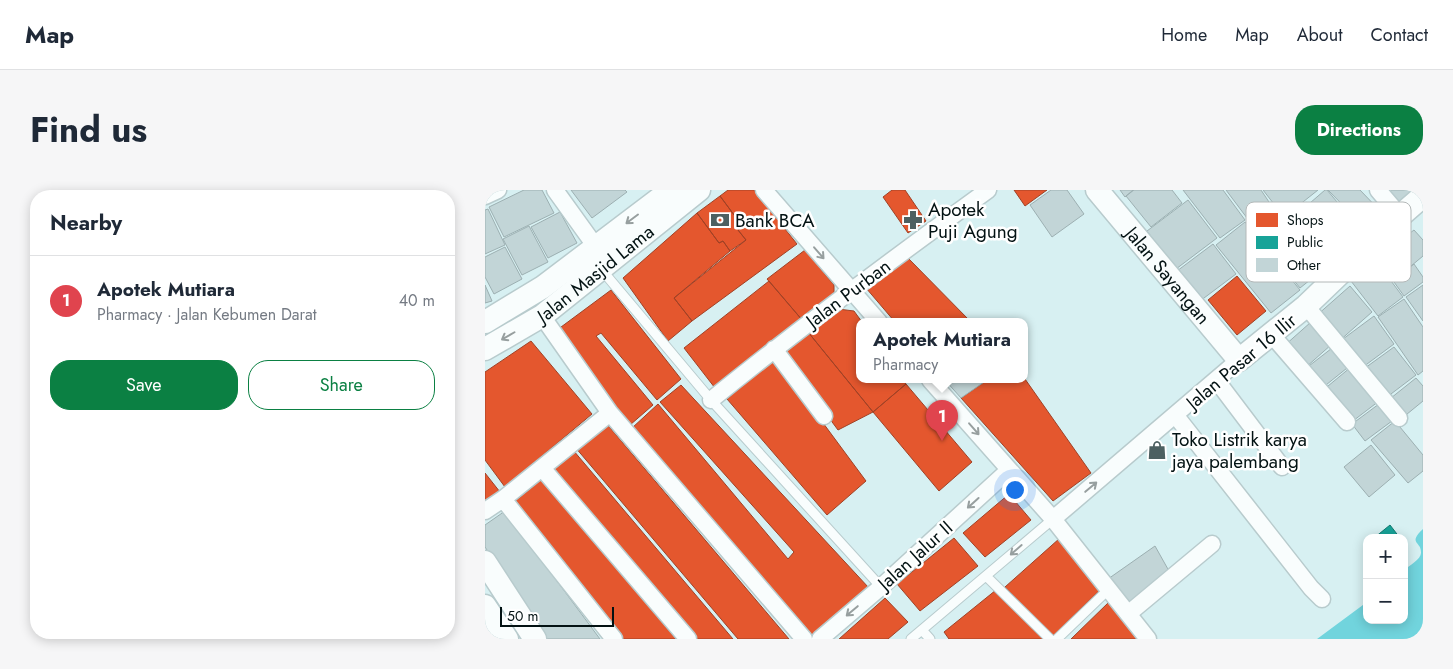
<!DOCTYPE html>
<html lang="en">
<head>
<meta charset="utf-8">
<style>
	body { margin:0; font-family:Jost,sans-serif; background:#f6f6f7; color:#1f2937 }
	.controls { position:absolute; right:15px; bottom:15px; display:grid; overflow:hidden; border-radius:10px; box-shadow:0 2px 12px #0003 }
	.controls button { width:45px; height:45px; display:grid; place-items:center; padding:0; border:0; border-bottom:1px solid #e0e1e3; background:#fff; color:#1f2937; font:25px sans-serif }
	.scale { position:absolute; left:15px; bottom:12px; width:114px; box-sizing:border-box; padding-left:5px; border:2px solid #031213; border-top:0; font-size:14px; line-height:18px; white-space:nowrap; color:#031213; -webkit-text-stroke:4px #fff; paint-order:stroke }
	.you { position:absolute; left:529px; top:299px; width:18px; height:18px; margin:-12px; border:4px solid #fff; border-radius:50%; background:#1a73e8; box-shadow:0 0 0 8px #1a73e833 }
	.badge { display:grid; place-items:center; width:32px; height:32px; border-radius:50%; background:#0b8043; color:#fff; font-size:16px; font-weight:700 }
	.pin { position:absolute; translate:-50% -41px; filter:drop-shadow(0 1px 2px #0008) }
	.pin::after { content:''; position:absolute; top:26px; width:18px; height:15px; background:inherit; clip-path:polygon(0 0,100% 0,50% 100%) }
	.popup { position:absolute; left:371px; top:128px; width:172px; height:65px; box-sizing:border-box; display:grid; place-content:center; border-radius:10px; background:#fff; filter:drop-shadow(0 1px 4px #0005); font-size:16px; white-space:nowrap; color:#747a83 }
	.popup b { font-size:19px; color:#1f2937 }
	.popup::after { content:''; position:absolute; left:50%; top:100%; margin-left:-10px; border:10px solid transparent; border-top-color:#fff }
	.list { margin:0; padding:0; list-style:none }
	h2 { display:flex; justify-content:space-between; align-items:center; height:65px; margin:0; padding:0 20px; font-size:21px }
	h2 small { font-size:16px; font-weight:400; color:#747a83 }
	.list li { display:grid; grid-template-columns:32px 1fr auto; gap:15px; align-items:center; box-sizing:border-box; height:90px; padding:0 20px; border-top:1px solid #e0e1e3 }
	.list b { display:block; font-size:19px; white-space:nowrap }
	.list p { margin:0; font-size:16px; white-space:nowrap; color:#747a83 }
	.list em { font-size:16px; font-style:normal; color:#747a83 }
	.actions { display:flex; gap:10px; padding:15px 20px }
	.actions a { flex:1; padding:11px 0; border:1px solid #0b8043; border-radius:20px; text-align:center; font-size:18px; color:#0b8043 }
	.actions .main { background:#0b8043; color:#fff }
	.map { position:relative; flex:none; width:938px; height:449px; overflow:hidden; border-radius:20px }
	header { display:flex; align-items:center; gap:30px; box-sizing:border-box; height:70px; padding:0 25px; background:#fff; border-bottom:1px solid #e0e1e3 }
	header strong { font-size:24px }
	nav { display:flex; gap:28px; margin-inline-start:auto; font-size:18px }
	.intro { display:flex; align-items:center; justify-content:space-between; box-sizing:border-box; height:120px; padding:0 30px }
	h1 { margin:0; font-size:35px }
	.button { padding:12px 22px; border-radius:20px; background:#0b8043; color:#fff; font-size:18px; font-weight:700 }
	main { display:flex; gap:30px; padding:0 30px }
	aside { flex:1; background:#fff; border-radius:20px; box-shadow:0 2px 12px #0003 }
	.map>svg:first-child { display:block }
	.water { fill:#71d4dd }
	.shops { fill:#e4572e; stroke:#a04226 }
	.public { fill:#17a398; stroke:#117870 }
	.building { fill:#c2d5d7; stroke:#9cafb1 }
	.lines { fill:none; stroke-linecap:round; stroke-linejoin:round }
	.lane-casing { stroke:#b8cbcd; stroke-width:11 }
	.street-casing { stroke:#b8cbcd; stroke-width:19 }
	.secondary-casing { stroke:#b8cbcd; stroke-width:25 }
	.lane { stroke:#f9fdfd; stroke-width:9 }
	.street { stroke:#f9fdfd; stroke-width:16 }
	.secondary { stroke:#f9fdfd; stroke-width:22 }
	.oneway { stroke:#979f9f }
	.labels { text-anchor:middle; stroke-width:5; stroke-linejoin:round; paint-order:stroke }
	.poi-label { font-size:19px; fill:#031213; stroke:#fff; text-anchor:start }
	.street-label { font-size:19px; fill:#031213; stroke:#fff }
	.key { fill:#fff; stroke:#b3b8b8; stroke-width:1 }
	.key-label { font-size:14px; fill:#031213 }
</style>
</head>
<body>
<header>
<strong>Map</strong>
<nav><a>Home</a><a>Map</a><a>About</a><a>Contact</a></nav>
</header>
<div class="intro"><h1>Find us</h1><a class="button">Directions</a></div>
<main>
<aside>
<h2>Nearby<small></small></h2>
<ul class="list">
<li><span class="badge" style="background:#e0444e">1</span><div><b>Apotek Mutiara</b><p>Pharmacy · Jalan Kebumen Darat</p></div><em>40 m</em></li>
</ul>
<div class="actions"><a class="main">Save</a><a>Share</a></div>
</aside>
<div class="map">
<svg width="938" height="449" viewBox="0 0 938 449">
	<rect width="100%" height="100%" fill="#d7f0f2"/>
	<path class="water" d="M 938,339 L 938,449 L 832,449 L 882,412 L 882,430 L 919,430 L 919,380 C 924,376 936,369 936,363 C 937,351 922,354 938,339 Z"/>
	<path class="shops" d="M 243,0 L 269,0 L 312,54 L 207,131 L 189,108 L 261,50 L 253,40 L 258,37 L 235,6 Z
		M 407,0 L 420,0 L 441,31 L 423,43 L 398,7 Z
		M 529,0 L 562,0 L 540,16 Z
		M 235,6 L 258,37 L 253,40 L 261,50 L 245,61 L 238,51 L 234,53 L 212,23 Z
		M 212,23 L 234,53 L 238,51 L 245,61 L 189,108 L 207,131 L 183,151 L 138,88 Z
		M 320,60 L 349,95 L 349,106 L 318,131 L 282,89 Z
		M 423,68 L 485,131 L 410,132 L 381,98 Z
		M 752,86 L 781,121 L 752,145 L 723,110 Z
		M 284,91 L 318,131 L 230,198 L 199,158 Z
		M 126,100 L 196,189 L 172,210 L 116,143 L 111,146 L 168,215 L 145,235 L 72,140 Z
		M 353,119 L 369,121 L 377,132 L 374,132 L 374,190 L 418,190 L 421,194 L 388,222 L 323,142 Z
		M 323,142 L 388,222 L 353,240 L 294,160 Z
		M 46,151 L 107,224 L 20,297 L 0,270 L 0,182 Z
		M 290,168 L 381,291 L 342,325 L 242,209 Z
		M 540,189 L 606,283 L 568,311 L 476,208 L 502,190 Z
		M 421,194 L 487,272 L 454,301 L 388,222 Z
		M 196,195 L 384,398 L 326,449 L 147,238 L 173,214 L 303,369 L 309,362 L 175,212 Z
		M 121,233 L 304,449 L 253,449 L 90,257 Z
		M 88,260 L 248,449 L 208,449 L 65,279 Z
		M 0,283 L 15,302 L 0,311 Z
		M 57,289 L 191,449 L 137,449 L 28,313 Z
		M 524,304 L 546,330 L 500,367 L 478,343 Z
		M 469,348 L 493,376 L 435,421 L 412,394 Z
		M 575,348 L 616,399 L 568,446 L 520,397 Z
		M 511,400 L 560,449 L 464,449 L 459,442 Z
		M 400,408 L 423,432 L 403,449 L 354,449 Z
		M 624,412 L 653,449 L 586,449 Z"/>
	<path class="public" d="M 905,335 L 915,348 L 889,348 Z
		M 0,439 L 6,449 L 0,449 Z"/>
	<path class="building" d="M 39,0 L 57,0 L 69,23 L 19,47 L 4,17 Z
		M 86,0 L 140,0 L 142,2 L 107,28 Z
		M 566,0 L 582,0 L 599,24 L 567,47 L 545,15 Z
		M 635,0 L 648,0 L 640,7 Z
		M 649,0 L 687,0 L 697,13 L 666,37 L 641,6 Z
		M 698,0 L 738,0 L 760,30 L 735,48 Z
		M 741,0 L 776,0 L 784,12 L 762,28 Z
		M 778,0 L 833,0 L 799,27 Z
		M 840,0 L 842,0 L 879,44 L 862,57 L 825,13 Z
		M 843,0 L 875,0 L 899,25 L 883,41 Z
		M 896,0 L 932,0 L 912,19 Z
		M 703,10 L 732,48 L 691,79 L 662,41 Z
		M 786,12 L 840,78 L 815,98 L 761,31 Z
		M 822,12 L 862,59 L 840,76 L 801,30 Z
		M 3,19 L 20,55 L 0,64 L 0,20 Z
		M 75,22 L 92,53 L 63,68 L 46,37 Z
		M 760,32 L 815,100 L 786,123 L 731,55 Z
		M 44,36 L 63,72 L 37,85 L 18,49 Z
		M 929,40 L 938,50 L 938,66 L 926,76 L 909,55 Z
		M 728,54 L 751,84 L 715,111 L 692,81 Z
		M 20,57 L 37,89 L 9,104 L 0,87 L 0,67 Z
		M 911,60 L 924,78 L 929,74 L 938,87 L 938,92 L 919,106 L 894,71 Z
		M 892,72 L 918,107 L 893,126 L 866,91 Z
		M 0,95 L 7,111 L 0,113 Z
		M 938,95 L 938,131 L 921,107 Z
		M 865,96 L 887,122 L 853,152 L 831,126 Z
		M 919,109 L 938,137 L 938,181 L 933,185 L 893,127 Z
		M 889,126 L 909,154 L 878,177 L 858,149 Z
		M 826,132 L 847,154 L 820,178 L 799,156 Z
		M 851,155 L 867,174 L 836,199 L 820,179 Z
		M 909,157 L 931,185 L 902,207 L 880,178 Z
		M 866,177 L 894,211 L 864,234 L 837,201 Z
		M 931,188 L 938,196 L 938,211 L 916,229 L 901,212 Z
		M 460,190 L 502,190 L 476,208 Z
		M 898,211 L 911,228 L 880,251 L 867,234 Z
		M 910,231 L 938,265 L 938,281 L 923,293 L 886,250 Z
		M 886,255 L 910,285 L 884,307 L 859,277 Z
		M 20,321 L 115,449 L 61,449 L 0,357 L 0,335 Z
		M 670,356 L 684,381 L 644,414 L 623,389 Z"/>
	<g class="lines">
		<g class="lane-casing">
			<path id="lane" d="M 116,79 L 226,210 L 396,397
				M 501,386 L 565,449
				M 437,440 L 445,449
				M 426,449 L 568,329
				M 572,449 L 624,399"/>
		</g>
		<g class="street-casing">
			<path id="street" d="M 70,0 L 111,57
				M 279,0 L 394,132
				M 893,0 L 915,26
				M 0,6 L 13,0
				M 821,116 L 914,228
				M 57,126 L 125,223 L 319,449
				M 786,144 L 862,232
				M 289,159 L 339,226
				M 445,190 L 568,329 L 663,449
				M 732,191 L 797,277
				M 226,210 C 316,137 409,68 503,0
				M 691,226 L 826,398 L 837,409
				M 57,278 L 203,449
				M 18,309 L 129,449
				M 0,321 L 18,309 L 125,223
				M 568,329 L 754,170
				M 643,424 L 727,354
				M 335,449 L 396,397 L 524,280"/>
		</g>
		<g class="secondary-casing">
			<g id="secondary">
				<path id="s1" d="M 612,0 L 754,170 L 821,116 L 915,26 L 938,6"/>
				<path d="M 0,132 L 58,97 L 186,0"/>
				<path id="s2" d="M 0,159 L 57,126 L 214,0"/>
				<path d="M 0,372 L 50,449"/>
				<path d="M 0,416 L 22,449"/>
			</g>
		</g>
		<use href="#lane" class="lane"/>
		<use href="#street" class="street"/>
		<use href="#secondary" class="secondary"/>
	</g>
	<defs><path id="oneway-shaft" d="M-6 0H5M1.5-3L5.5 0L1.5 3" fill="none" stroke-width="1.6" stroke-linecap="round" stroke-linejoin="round" transform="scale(1.25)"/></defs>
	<g class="oneway">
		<use href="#oneway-shaft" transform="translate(147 29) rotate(143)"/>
		<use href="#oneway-shaft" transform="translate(334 63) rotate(49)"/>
		<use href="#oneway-shaft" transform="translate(23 146) rotate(150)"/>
		<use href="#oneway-shaft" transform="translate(489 239) rotate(49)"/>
		<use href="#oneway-shaft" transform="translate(606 297) rotate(-40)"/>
		<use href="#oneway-shaft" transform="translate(488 313) rotate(138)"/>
		<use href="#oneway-shaft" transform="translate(531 360) rotate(139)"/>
		<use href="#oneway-shaft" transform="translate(367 421) rotate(140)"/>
	</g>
	<defs>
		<g id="bank-bare" transform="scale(1.5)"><path d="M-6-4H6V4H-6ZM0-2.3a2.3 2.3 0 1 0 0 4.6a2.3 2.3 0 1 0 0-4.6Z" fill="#4d6061" stroke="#fff" stroke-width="2.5" paint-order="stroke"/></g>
		<g id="pharmacy-bare" transform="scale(1.5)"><path d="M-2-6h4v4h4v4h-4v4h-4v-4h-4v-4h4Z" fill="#4d6061" stroke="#fff" stroke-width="2.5" paint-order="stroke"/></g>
		<g id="shop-bare" transform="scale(1.5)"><path d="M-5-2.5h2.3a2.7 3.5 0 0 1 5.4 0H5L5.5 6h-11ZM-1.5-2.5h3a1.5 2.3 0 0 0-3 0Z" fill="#4d6061" stroke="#fff" stroke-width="2.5" paint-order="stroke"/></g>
	</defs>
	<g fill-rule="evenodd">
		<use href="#bank-bare" x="235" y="30"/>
		<use href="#pharmacy-bare" x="428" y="30"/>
		<use href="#shop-bare" x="672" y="260"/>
	</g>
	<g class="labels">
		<g class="poi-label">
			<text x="443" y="26">Apotek<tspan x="443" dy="22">Puji Agung</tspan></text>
			<text x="250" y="37">Bank BCA</text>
			<text x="687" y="256">Toko Listrik karya<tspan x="687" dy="22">jaya palembang</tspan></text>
		</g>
		<g class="street-label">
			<text dy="7" stroke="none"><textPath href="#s2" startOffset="134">Jalan Masjid Lama</textPath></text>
			<text dy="7" stroke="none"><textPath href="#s1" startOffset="111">Jalan Sayangan</textPath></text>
			<text transform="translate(363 103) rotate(-37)" y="7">Jalan Purban</text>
			<text transform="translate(756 171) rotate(-40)" y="7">Jalan Pasar 16 Ilir</text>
			<text transform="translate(430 365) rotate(-42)" y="7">Jalan Jalur II</text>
		</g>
	</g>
	<rect x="761" y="12" width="165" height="80" rx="8" class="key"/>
	<rect x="771" y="23" width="22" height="14" fill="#e4572e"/>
	<rect x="771" y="46" width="22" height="13" fill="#17a398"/>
	<rect x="771" y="68" width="22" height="14" fill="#c2d5d7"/>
	<g class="key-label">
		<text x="802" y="35">Shops</text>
		<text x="802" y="57">Public</text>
		<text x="802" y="80">Other</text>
	</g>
</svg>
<div class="controls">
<button>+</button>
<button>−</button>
</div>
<div class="scale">50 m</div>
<div class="you"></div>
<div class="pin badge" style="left:457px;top:251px;background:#e0444e">1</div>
<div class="popup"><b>Apotek Mutiara</b>Pharmacy</div>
</div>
</main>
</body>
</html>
